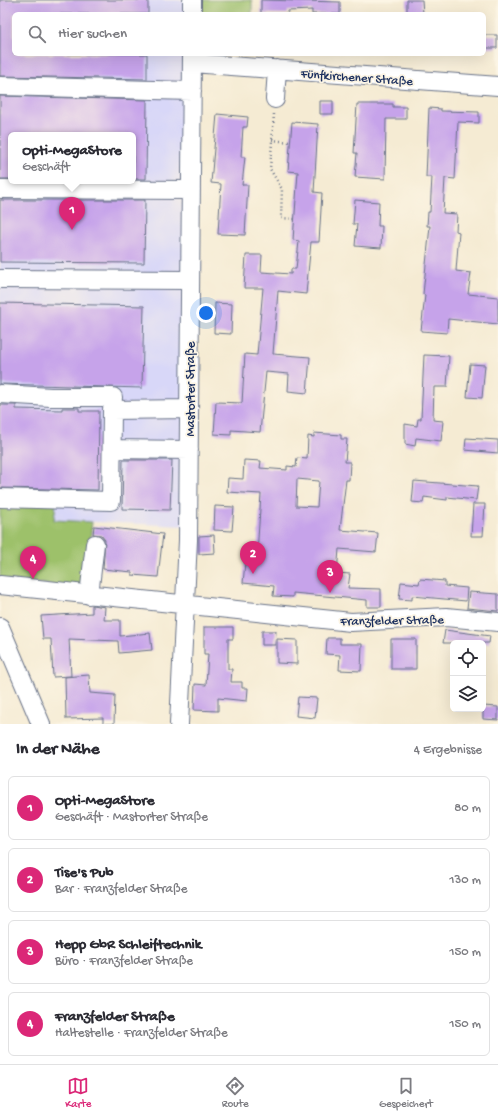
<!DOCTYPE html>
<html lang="de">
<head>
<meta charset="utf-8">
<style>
	body { margin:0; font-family:"Gochi Hand",sans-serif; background:#f7f7f7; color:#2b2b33 }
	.controls { position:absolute; right:12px; bottom:12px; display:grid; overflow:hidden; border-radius:6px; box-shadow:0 4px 16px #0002 }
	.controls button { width:36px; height:36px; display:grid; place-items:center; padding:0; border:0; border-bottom:1px solid #e1e1e2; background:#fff; color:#2b2b33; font:20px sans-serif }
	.you { position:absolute; left:206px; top:313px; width:14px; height:14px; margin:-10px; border:3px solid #fff; border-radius:50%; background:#1a73e8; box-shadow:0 0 0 6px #1a73e833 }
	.badge { display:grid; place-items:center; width:26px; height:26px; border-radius:50%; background:#db2777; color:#fff; font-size:13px; font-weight:700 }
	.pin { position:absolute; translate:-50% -33px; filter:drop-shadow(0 1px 2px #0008) }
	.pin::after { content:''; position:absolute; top:21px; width:14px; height:12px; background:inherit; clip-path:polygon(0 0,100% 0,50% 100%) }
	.popup { position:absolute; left:8px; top:132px; width:128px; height:52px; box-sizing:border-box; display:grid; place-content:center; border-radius:6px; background:#fff; filter:drop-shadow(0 1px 3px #0005); font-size:13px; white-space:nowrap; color:#7c7c81 }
	.popup b { font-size:15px; color:#2b2b33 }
	.popup::after { content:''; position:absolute; left:50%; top:100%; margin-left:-8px; border:8px solid transparent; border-top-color:#fff }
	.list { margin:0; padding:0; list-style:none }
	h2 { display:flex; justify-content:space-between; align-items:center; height:52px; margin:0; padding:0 16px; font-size:17px }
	h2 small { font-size:13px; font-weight:400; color:#7c7c81 }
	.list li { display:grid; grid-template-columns:26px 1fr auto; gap:12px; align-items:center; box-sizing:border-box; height:64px; margin:0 8px 8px; padding:0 8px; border:1px solid #e1e1e2; border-radius:6px }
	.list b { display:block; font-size:15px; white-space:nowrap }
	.list p { margin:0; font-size:13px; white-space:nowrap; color:#7c7c81 }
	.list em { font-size:13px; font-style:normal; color:#7c7c81 }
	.icon { flex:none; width:22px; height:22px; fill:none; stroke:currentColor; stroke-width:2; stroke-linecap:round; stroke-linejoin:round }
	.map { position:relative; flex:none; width:498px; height:724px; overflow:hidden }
	.search { position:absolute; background:#fff; box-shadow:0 4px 16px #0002; left:12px; right:12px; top:12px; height:44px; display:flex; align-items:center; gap:10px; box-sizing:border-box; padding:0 14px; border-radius:6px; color:#7c7c81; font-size:15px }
	.sheet { height:340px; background:#fff }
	nav { display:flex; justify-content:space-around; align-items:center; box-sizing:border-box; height:56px; border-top:1px solid #e1e1e2; background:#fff; font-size:11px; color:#7c7c81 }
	nav a { display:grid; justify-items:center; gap:2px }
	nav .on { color:#db2777 }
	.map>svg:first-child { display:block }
	.built { fill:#d8d7f8; fill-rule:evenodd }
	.green { fill:#9dc16a; stroke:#5c7864 }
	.building { fill:#c6a3ea; fill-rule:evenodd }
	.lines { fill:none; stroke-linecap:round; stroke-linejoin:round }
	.minor-casing { stroke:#677187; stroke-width:20 }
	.path { stroke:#677187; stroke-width:2.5; stroke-dasharray:1 3; stroke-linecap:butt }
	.minor { stroke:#fff; stroke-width:18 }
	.labels { text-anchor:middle; stroke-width:3.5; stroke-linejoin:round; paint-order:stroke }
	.street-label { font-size:13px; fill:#1b2f5e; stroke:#fcf5e5 }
</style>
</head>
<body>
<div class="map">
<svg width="498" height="724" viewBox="0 0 498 724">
	<rect width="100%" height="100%" fill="#fcf5e5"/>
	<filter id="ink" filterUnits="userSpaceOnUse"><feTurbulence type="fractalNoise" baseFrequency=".025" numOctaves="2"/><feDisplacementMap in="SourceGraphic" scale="8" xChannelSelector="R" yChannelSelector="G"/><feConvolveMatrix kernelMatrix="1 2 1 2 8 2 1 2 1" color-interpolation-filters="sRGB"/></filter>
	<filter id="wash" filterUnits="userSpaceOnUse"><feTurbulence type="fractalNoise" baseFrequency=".012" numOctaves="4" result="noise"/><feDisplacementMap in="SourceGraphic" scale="16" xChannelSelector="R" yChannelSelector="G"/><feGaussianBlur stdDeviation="0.9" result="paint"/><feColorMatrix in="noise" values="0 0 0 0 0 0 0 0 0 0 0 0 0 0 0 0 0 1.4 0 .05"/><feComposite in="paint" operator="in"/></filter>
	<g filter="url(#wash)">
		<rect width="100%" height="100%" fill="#f5ebd3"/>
		<path class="built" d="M 0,0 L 187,0 L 187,14 L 14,14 L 14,54 L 187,54 L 184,526 L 54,520 L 56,504 L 0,503 ZM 11,135 L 133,135 L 133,181 L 11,181 Z"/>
		<path class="green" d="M 197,0 L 252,0 L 252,14 L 197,14 Z
			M 0,503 L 56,504 L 54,520 L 92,522 L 85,589 L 0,579 Z"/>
		<g id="blocks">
			<path class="building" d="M 0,0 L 148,0 L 148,14 L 14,14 L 14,54 L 147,54 L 147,79 L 0,76 Z
				M 261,0 L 340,2 L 340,14 L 312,14 L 312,10 L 288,11 L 288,14 L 261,14 Z
				M 407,0 L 422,0 L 423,14 L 407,14 Z
				M 484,35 L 497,35 L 497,48 L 484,48 Z
				M 0,96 L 147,100 L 146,179 L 133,179 L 133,135 L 11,135 L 11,179 L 0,179 Z
				M 320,101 L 333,101 L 333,114 L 320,114 Z
				M 357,104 L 393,104 L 393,107 L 406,107 L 406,119 L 386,119 L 385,179 L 355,177 L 357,153 L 354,153 Z
				M 429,108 L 441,109 L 441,111 L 479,112 L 479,123 L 458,122 L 455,179 L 445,178 L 443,213 L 457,214 L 456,231 L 459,232 L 456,271 L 471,273 L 468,294 L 498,297 L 498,324 L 448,319 L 447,333 L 421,331 L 425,295 L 423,294 L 430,226 L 427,226 L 428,212 L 430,212 L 432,177 L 426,177 Z
				M 217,114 L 248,117 L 247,127 L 243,127 L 241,157 L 245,157 L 242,185 L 248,185 L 245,235 L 218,234 L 221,184 L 211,183 Z
				M 292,122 L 318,124 L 314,192 L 322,193 L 319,242 L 311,242 L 306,294 L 278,291 L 273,354 L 310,357 L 307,393 L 288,391 L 289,374 L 266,372 L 260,432 L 231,430 L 231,435 L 214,434 L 216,402 L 242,403 L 245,354 L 257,355 L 263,288 L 244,288 L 246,255 L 262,255 L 261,272 L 291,274 L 291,269 L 296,269 L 299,241 L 293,240 L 298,172 L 288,171 Z
				M 0,200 L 145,200 L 144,263 L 0,262 Z
				M 355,200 L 379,202 L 378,226 L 382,226 L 381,248 L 355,246 L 357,224 L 353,224 Z
				M 0,303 L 144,306 L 142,388 L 0,384 Z
				M 215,303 L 232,304 L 231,334 L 214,333 Z
				M 424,355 L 449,356 L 447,387 L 434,387 L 433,420 L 443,421 L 441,441 L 416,438 L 415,446 L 405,444 L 405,424 L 417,426 L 418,419 L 421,419 Z
				M 470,364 L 485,365 L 482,398 L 467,397 Z
				M 0,405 L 16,405 L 16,409 L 62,410 L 62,408 L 79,408 L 79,411 L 99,411 L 98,490 L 0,488 Z
				M 314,433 L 341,435 L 341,439 L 347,439 L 345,462 L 350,462 L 349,480 L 346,480 L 340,530 L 378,533 L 376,552 L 339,549 L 337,573 L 350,574 L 348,588 L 381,589 L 381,607 L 367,607 L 367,600 L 293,593 L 293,597 L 273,596 L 274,586 L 243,583 L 246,553 L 257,554 L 261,494 L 227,492 L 228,478 L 243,479 L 244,460 L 261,461 L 260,468 L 287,470 L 287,466 L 296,467 L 297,458 L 307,459 L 308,436 L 314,437 ZM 297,479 L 319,481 L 317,507 L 296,506 Z
				M 466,438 L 498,440 L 498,453 L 465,450 Z
				M 123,460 L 172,460 L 170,510 L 122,509 Z
				M 414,481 L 478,486 L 476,500 L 447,497 L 447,500 L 424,497 L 423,503 L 412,502 Z
				M 473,504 L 485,504 L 483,536 L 471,536 Z
				M 215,506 L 234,507 L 232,531 L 214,530 Z
				M 94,526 L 163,534 L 158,577 L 132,575 L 132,572 L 103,569 L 105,540 L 101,535 L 93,534 Z
				M 214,535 L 215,553 L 199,554 L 199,536 Z
				M 420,579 L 445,581 L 445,586 L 467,588 L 466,601 L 412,596 L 412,600 L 399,599 L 401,582 L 419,584 Z
				M 469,592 L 498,594 L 498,611 L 467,608 Z
				M 92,605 L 105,607 L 104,620 L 120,620 L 120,636 L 150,633 L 152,650 L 119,653 L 118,641 L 69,639 L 71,676 L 53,677 L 51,639 L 43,639 L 41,616 L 92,613 Z
				M 204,627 L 233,627 L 233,639 L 228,639 L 228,669 L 232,669 L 231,682 L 242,682 L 242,688 L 248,688 L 247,701 L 218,698 L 218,711 L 194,710 L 195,684 L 206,685 L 208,654 L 204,654 Z
				M 445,630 L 490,636 L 489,643 L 443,643 Z
				M 262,631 L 276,631 L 275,645 L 262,645 Z
				M 327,638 L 340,638 L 340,644 L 362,644 L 361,671 L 339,670 L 340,655 L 326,654 Z
				M 277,639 L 297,640 L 297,664 L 277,663 Z
				M 391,639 L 416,639 L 416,669 L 391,669 Z
				M 89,675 L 90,693 L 115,695 L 114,724 L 103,724 L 103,718 L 66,719 L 65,677 Z
				M 298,697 L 317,698 L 315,718 L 296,716 Z
				M 483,706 L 498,707 L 498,720 L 483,719 Z"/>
		</g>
	</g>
	<g filter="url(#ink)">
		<use href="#blocks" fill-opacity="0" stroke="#677187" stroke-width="1"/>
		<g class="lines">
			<g class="minor-casing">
				<path id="minor" d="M 192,14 L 192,0
					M 192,63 L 498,86
					M 0,86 L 192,91
					M 275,99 L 277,69
					M 0,189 L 191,190
					M 0,279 L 189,280
					M 0,394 L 51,397 L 113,397 L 112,410 L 189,409
					M 113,449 L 189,450
					M 0,498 L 111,501 L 112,410
					M 0,585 L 351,622 L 446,617 L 498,622
					M 89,595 L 95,544
					M 0,627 L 41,724
					M 179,724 L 188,540 L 192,54"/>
			</g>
			<path class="path" d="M 274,114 L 270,169 L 282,189 L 281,218 L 295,219
				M 272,140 L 290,142"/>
			<use href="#minor" class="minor"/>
		</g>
	</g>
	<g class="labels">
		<g class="street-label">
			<text transform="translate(357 76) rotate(4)" y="5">Fünfkirchener Straße</text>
			<text transform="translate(189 389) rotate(-90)" y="5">Mastorter Straße</text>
			<text transform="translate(392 619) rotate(-1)" y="5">Franzfelder Straße</text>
		</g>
	</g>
</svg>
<div class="controls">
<button><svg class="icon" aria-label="locate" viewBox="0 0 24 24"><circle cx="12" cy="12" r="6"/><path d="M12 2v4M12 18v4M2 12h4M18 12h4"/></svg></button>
<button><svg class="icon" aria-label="layers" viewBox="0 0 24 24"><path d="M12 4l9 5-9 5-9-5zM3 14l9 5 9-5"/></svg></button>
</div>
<div class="you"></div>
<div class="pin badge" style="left:72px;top:230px">1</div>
<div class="popup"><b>Opti-MegaStore</b>Geschäft</div>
<div class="pin badge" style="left:253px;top:574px">2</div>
<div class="pin badge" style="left:330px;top:593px">3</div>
<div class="pin badge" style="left:33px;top:579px">4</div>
<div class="search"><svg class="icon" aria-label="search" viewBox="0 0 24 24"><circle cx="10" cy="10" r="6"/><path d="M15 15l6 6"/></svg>Hier suchen</div>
</div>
<section class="sheet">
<h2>In der Nähe<small>4 Ergebnisse</small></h2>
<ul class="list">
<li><span class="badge">1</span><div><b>Opti-MegaStore</b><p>Geschäft · Mastorter Straße</p></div><em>80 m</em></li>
<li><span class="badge">2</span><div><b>Tise's Pub</b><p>Bar · Franzfelder Straße</p></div><em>130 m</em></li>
<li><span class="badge">3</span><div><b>Hepp GbR Schleiftechnik</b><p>Büro · Franzfelder Straße</p></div><em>150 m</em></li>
<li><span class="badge">4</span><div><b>Franzfelder Straße</b><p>Haltestelle · Franzfelder Straße</p></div><em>150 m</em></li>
</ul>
</section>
<nav>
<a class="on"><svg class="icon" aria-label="map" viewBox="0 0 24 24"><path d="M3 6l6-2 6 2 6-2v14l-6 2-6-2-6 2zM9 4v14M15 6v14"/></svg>Karte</a>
<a><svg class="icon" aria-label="directions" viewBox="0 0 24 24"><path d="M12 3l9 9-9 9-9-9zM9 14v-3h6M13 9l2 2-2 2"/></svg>Route</a>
<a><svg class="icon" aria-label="saved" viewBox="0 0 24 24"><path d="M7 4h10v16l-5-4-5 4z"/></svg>Gespeichert</a>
</nav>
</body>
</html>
